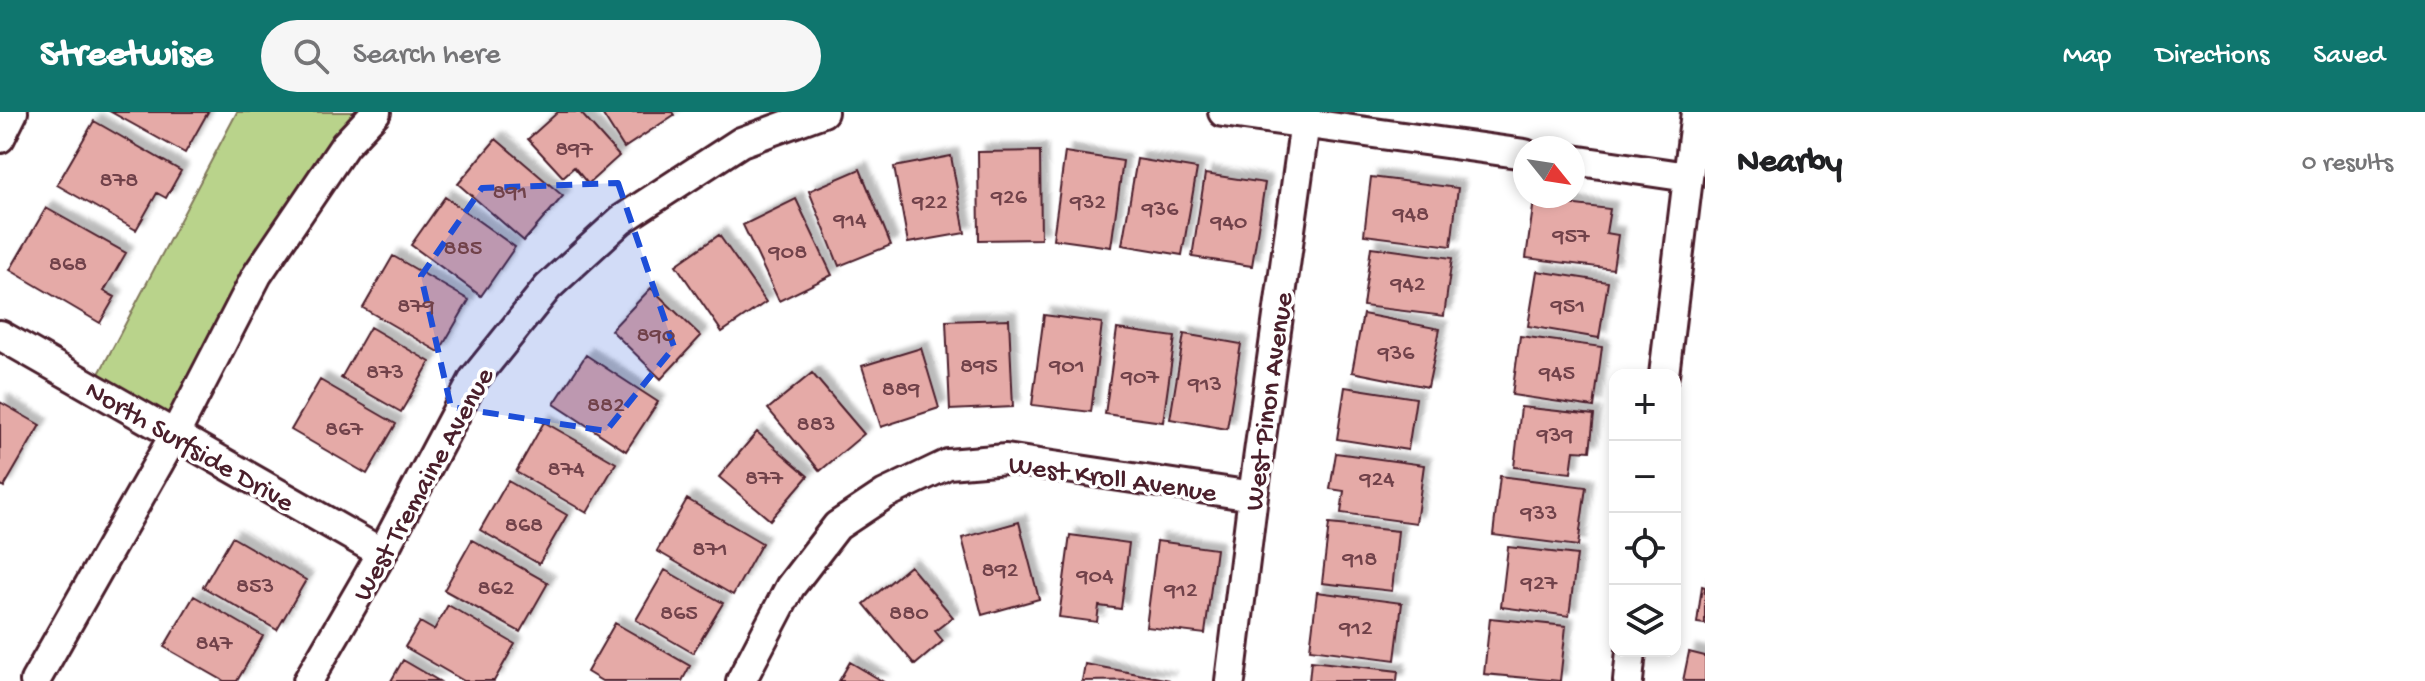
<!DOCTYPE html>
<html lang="en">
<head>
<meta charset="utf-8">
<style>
	body { margin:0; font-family:"Gochi Hand",sans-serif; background:#f6f6f6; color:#202124 }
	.controls { position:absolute; right:24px; bottom:24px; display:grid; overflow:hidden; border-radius:16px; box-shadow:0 4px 12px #0003 }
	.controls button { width:72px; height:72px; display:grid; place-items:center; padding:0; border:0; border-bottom:2px solid #e0e0e0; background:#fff; color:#202124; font:40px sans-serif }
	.compass { position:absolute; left:1513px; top:24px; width:72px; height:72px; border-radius:50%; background:#fff; box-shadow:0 4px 12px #0003; rotate:120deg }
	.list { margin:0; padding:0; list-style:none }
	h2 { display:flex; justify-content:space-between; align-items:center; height:104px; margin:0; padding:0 32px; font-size:34px }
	h2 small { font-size:26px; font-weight:400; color:#757577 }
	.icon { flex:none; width:44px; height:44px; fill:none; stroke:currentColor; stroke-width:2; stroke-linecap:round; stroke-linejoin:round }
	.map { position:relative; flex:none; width:1705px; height:569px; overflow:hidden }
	header { display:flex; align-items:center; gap:48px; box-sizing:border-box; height:112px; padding:0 40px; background:#0f766e; color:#fff }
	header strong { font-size:38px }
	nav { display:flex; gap:44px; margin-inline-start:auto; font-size:28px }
	.search { width:560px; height:72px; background:#f6f6f6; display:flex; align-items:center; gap:20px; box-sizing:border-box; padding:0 28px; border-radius:44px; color:#757577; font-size:30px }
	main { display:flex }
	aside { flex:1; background:#fff }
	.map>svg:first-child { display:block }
	.green { fill:#b9d38b; stroke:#82795b; stroke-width:2 }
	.building { fill:#e5aaa7; stroke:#4a1f2b; stroke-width:2; filter:url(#shadow) }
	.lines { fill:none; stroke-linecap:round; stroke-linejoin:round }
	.street-casing { stroke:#4a1f2b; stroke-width:34 }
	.street { stroke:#fff; stroke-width:28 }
	.marked { fill:#1d4ed8; fill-opacity:0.2; stroke:#1d4ed8; stroke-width:6; stroke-dasharray:16 10; stroke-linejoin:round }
	.labels { text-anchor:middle; stroke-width:7; stroke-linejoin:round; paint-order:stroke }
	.number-label { font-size:24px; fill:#71424a }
	.street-label { font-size:28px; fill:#4a1f2b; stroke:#fff }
</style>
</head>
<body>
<header>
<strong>Streetwise</strong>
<div class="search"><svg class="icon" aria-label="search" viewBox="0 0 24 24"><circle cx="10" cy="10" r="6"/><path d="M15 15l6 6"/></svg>Search here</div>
<nav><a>Map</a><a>Directions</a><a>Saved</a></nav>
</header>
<main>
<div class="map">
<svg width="1705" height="569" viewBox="0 0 1705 569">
	<defs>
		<filter id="shadow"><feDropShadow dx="7" dy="-7" stdDeviation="2" flood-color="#0004"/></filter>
	</defs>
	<rect width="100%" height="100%" fill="#fff"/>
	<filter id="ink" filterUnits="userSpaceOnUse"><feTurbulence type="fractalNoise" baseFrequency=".0125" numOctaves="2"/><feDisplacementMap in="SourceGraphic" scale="16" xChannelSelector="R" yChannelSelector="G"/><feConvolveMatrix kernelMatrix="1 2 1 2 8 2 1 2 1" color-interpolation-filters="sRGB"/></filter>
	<g filter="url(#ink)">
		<path class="green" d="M 237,0 L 377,0 L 345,33 L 175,322 L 92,275 Z"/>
		<path class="building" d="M 111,0 L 208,0 L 185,41 Z
			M 558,0 L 580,0 L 619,44 L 588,72 L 574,55 L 563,65 L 528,27 Z
			M 601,0 L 672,0 L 674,3 L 624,36 Z
			M 94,9 L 181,59 L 166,86 L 157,81 L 136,118 L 57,73 Z
			M 496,27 L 563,84 L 524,129 L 458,72 Z
			M 1040,39 L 1041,127 L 979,128 L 978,40 Z
			M 1065,40 L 1123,49 L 1111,135 L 1053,127 Z
			M 951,44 L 965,121 L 908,131 L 894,55 Z
			M 1137,47 L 1197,57 L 1182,143 L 1122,133 Z
			M 860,57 L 891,133 L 839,154 L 809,79 Z
			M 1205,62 L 1265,71 L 1252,154 L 1192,145 Z
			M 1371,65 L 1458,76 L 1451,134 L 1364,123 Z
			M 445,85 L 515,135 L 481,184 L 411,133 Z
			M 796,87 L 832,163 L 779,189 L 743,113 Z
			M 1534,88 L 1610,97 L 1606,121 L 1618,123 L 1613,157 L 1526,146 Z
			M 46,96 L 126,141 L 104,179 L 115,185 L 100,211 L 10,158 Z
			M 719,123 L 766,190 L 722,220 L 676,153 Z
			M 1371,135 L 1452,146 L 1444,204 L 1363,194 Z
			M 393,144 L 469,188 L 439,240 L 363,196 Z
			M 1537,159 L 1608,170 L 1599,226 L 1528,214 Z
			M 651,176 L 701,224 L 661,267 L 611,218 Z
			M 1363,202 L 1440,217 L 1428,275 L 1352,260 Z
			M 1044,203 L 1102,211 L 1091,300 L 1032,293 Z
			M 1009,207 L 1013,295 L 950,298 L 946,209 Z
			M 370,215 L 430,250 L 401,300 L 341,266 Z
			M 1117,217 L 1175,225 L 1163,310 L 1105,302 Z
			M 1184,222 L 1241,232 L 1227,317 L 1170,307 Z
			M 1520,224 L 1602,235 L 1594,295 L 1512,283 Z
			M 921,236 L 939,296 L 881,315 L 862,254 Z
			M 586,243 L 658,290 L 626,339 L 554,292 Z
			M 812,261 L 864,322 L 820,359 L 768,297 Z
			M 320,268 L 396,312 L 367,362 L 291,318 Z
			M 1345,275 L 1416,286 L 1408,338 L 1337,327 Z
			M 0,290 L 40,313 L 4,375 L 0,372 Z
			M 1521,295 L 1594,303 L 1590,339 L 1574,338 L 1571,361 L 1514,355 Z
			M 544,310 L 616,351 L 587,401 L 516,360 Z
			M 757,320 L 808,364 L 770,408 L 719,365 Z
			M 1336,341 L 1424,353 L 1416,411 L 1341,401 L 1344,379 L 1330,377 Z
			M 1500,364 L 1586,375 L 1578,434 L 1493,423 Z
			M 508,369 L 567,403 L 539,452 L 480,418 Z
			M 687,387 L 762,431 L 733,483 L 657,439 Z
			M 1019,410 L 1039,487 L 982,503 L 962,426 Z
			M 1329,412 L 1398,419 L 1392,479 L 1322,471 Z
			M 1070,423 L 1129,431 L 1121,497 L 1099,494 L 1097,510 L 1059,505 Z
			M 232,425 L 306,468 L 277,518 L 203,475 Z
			M 472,428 L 548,471 L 520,520 L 444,478 Z
			M 1157,429 L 1216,437 L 1205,522 L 1146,515 Z
			M 1508,435 L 1577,443 L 1569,504 L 1501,495 Z
			M 910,454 L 953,505 L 935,519 L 943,529 L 915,553 L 864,492 Z
			M 665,458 L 723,491 L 693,541 L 636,508 Z
			M 1702,474 L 1705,475 L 1705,512 L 1697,511 Z
			M 1317,480 L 1402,491 L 1395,548 L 1310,537 Z
			M 194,484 L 263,524 L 237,569 L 224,569 L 164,535 Z
			M 448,493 L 515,532 L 494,569 L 464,569 L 405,535 L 420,510 L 434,518 Z
			M 1490,506 L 1566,514 L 1560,569 L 1484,562 Z
			M 615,511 L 690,554 L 682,569 L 602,569 L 587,560 Z
			M 1689,540 L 1705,544 L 1705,569 L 1683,569 Z
			M 403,548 L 439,569 L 391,569 Z
			M 1311,549 L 1398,559 L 1397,569 L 1309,569 Z
			M 850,550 L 882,569 L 839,569 Z
			M 1085,552 L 1170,568 L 1082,569 Z"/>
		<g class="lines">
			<g class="street-casing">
				<path id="street" d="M 1223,0 L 1525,42
					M 0,26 L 13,0
					M 1573,48 L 1688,65
					M 0,223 L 382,441
					M 1664,263 L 1696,0
					M 35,569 L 175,322 L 257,163 L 345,33 L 376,0
					M 308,569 L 382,441 L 474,267 L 548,175 L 621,108 L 741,30 L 823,0
					M 741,569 L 790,475 L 837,414 L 885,382 L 948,352 L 1006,347 L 1253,384
					M 1230,569 L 1253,384 L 1305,10
					M 1628,569 L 1631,539"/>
			</g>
			<use href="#street" class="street"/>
		</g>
	</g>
	<path class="marked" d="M 618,71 L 674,235 L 606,319 L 451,295 L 421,164 L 482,76 Z"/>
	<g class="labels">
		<g class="number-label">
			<text x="574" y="43">897</text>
			<text x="119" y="74">878</text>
			<text x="510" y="86">891</text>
			<text x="1009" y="91">926</text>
			<text x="930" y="96">922</text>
			<text x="1088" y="96">932</text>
			<text x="1160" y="103">936</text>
			<text x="1411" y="108">948</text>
			<text x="850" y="114">914</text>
			<text x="1229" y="116">940</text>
			<text x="1571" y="130">957</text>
			<text x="463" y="142">885</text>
			<text x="788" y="146">908</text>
			<text x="68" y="158">868</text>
			<text x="1408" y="178">942</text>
			<text x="416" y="200">879</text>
			<text x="1568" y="200">951</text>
			<text x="656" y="229">890</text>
			<text x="1396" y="247">936</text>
			<text x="979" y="260">895</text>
			<text x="1067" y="260">901</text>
			<text x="385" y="266">873</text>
			<text x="1557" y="267">945</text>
			<text x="1140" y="271">907</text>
			<text x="1205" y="278">913</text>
			<text x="901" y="283">889</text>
			<text x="606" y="299">882</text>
			<text x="816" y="318">883</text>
			<text x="344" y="323">867</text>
			<text x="1555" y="329">939</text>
			<text x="566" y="363">874</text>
			<text x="764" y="372">877</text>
			<text x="1377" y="373">924</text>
			<text x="1539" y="407">933</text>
			<text x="524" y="419">868</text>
			<text x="710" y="443">871</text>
			<text x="1360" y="453">918</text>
			<text x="1000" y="464">892</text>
			<text x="1095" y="470">904</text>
			<text x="1539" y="477">927</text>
			<text x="255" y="480">853</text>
			<text x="496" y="482">862</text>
			<text x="1181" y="484">912</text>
			<text x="679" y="507">865</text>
			<text x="909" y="507">880</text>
			<text x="1356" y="522">912</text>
			<text x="214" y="537">847</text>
		</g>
		<g class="street-label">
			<text transform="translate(1266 289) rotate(-82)" y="10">West Pinon Avenue</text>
			<text transform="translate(191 332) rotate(30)" y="10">North Surfside Drive</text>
			<text transform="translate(1113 364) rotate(8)" y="10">West Kroll Avenue</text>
			<text transform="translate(421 371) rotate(-61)" y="10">West Tremaine Avenue</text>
		</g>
	</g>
</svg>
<div class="controls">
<button>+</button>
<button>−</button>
<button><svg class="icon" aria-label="locate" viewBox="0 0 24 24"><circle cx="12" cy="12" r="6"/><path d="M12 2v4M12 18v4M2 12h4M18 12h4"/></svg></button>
<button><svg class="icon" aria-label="layers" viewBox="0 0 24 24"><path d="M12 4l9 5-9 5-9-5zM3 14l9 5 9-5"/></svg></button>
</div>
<svg class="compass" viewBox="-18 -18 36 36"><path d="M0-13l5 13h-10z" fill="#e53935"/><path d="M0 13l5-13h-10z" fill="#757577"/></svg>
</div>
<aside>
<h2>Nearby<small>0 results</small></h2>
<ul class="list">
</ul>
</aside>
</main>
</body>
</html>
